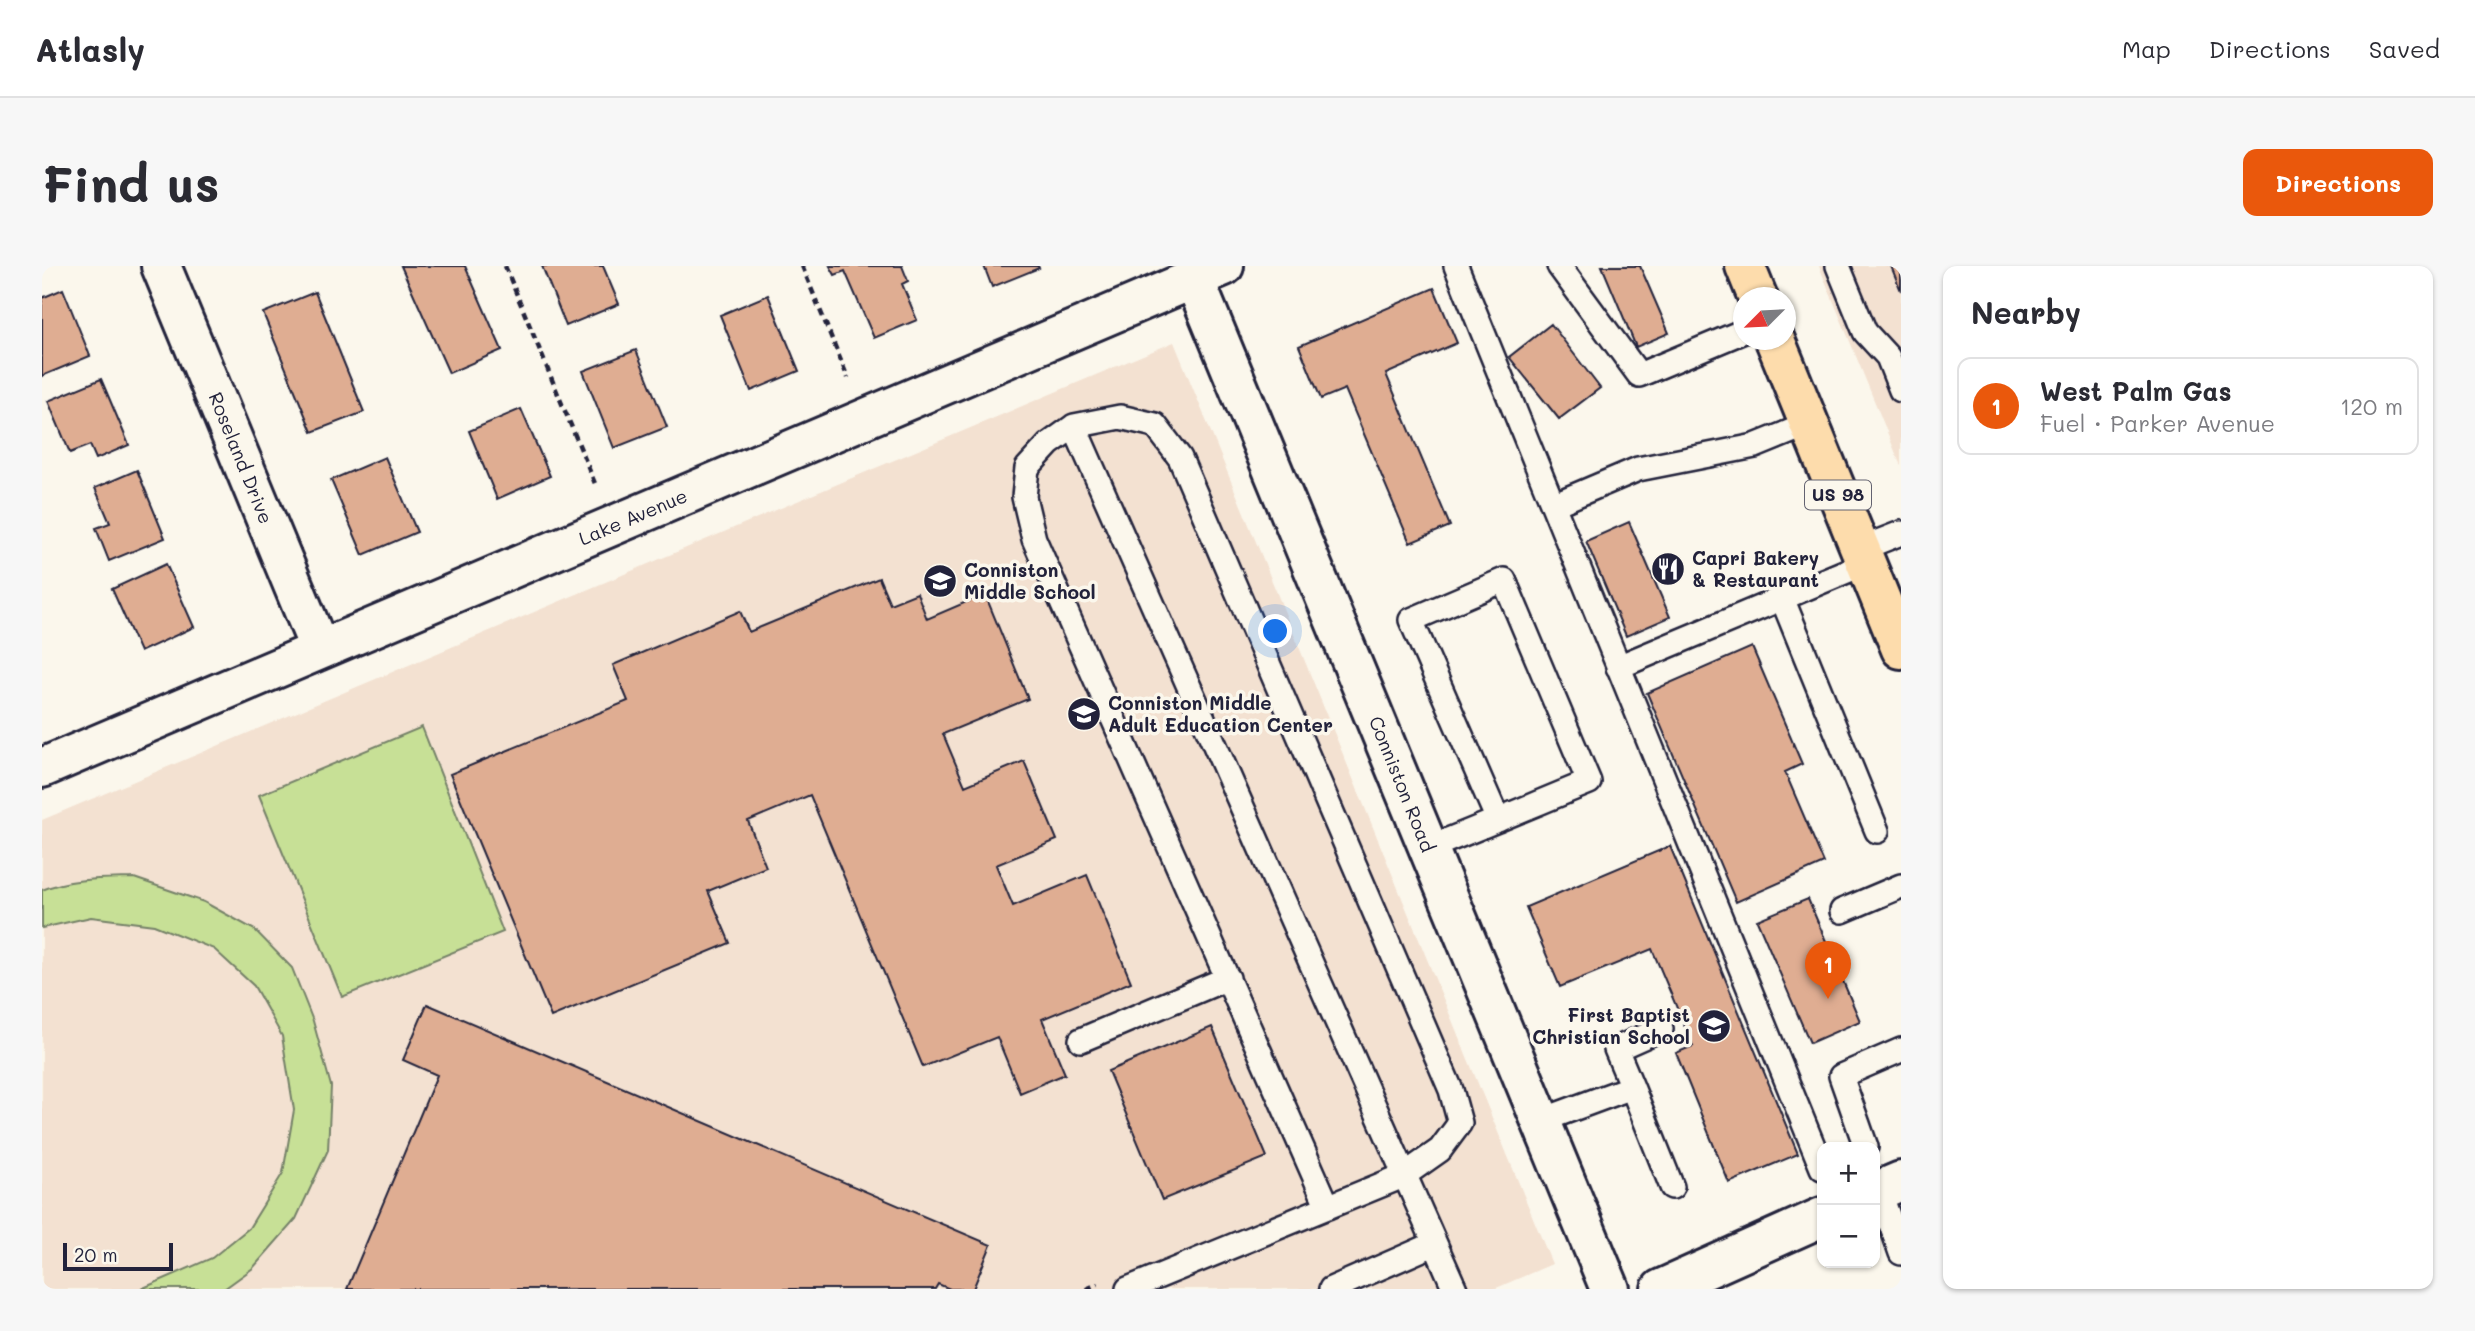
<!DOCTYPE html>
<html lang="en">
<head>
<meta charset="utf-8">
<style>
	body { margin:0; font-family:Mali,sans-serif; background:#f7f7f7; color:#2b2b33 }
	.controls { position:absolute; right:21px; bottom:21px; display:grid; overflow:hidden; border-radius:14px; box-shadow:0 2px 5px #0004 }
	.controls button { width:63px; height:63px; display:grid; place-items:center; padding:0; border:0; border-bottom:2px solid #e1e1e2; background:#fff; color:#2b2b33; font:35px sans-serif }
	.compass { position:absolute; left:1691px; top:21px; width:63px; height:63px; border-radius:50%; background:#fff; box-shadow:0 2px 5px #0004; rotate:246deg }
	.scale { position:absolute; left:21px; bottom:18px; width:110px; box-sizing:border-box; padding-left:7px; border:4px solid #22223b; border-top:0; font-size:19px; line-height:24px; white-space:nowrap; color:#22223b; -webkit-text-stroke:5px #fbf7ec; paint-order:stroke }
	.you { position:absolute; left:1234px; top:366px; width:24px; height:24px; margin:-18px; border:5px solid #fff; border-radius:50%; background:#1a73e8; box-shadow:0 0 0 10px #1a73e833 }
	.badge { display:grid; place-items:center; width:46px; height:46px; border-radius:50%; background:#ea580c; color:#fff; font-size:23px; font-weight:700 }
	.pin { position:absolute; translate:-50% -58px; filter:drop-shadow(0 2px 4px #0008) }
	.pin::after { content:''; position:absolute; top:37px; width:24px; height:21px; background:inherit; clip-path:polygon(0 0,100% 0,50% 100%) }
	.list { margin:0; padding:0; list-style:none }
	h2 { display:flex; justify-content:space-between; align-items:center; height:91px; margin:0; padding:0 28px; font-size:30px }
	h2 small { font-size:23px; font-weight:400; color:#7c7c81 }
	.list li { display:grid; grid-template-columns:46px 1fr auto; gap:21px; align-items:center; box-sizing:border-box; height:98px; margin:0 14px 14px; padding:0 14px; border:2px solid #e1e1e2; border-radius:14px }
	.list b { display:block; font-size:26px; white-space:nowrap }
	.list p { margin:0; font-size:23px; white-space:nowrap; color:#7c7c81 }
	.list em { font-size:23px; font-style:normal; color:#7c7c81 }
	.map { position:relative; flex:none; width:1859px; height:1023px; overflow:hidden; border-radius:14px }
	header { display:flex; align-items:center; gap:42px; box-sizing:border-box; height:98px; padding:0 35px; background:#fff; border-bottom:2px solid #e1e1e2 }
	header strong { font-size:33px }
	nav { display:flex; gap:38px; margin-inline-start:auto; font-size:24px }
	.intro { display:flex; align-items:center; justify-content:space-between; box-sizing:border-box; height:168px; padding:0 42px }
	h1 { margin:0; font-size:49px }
	.button { padding:18px 32px; border-radius:14px; background:#ea580c; color:#fff; font-size:24px; font-weight:700 }
	main { display:flex; gap:42px; padding:0 42px }
	aside { flex:1; background:#fff; border-radius:14px; box-shadow:0 2px 5px #0004 }
	.map>svg:first-child { display:block }
	.built { fill:#f3e1d1 }
	.park { fill:#c7e096; stroke:#748168; stroke-width:2 }
	.building { fill:#dfad92; stroke:#22223b; stroke-width:2 }
	.lines { fill:none; stroke-linecap:round; stroke-linejoin:round }
	.lane-casing { stroke:#22223b; stroke-width:28 }
	.street-casing { stroke:#22223b; stroke-width:44 }
	.secondary-casing { stroke:#22223b; stroke-width:44 }
	.primary-casing { stroke:#22223b; stroke-width:44 }
	.path { stroke:#22223b; stroke-width:4.5; stroke-dasharray:7 5; stroke-linecap:butt }
	.lane { stroke:#fbf7ec; stroke-width:23 }
	.street { stroke:#fbf7ec; stroke-width:38 }
	.secondary { stroke:#fbf7ec; stroke-width:38 }
	.primary { stroke:#fddcac; stroke-width:38 }
	.labels { text-anchor:middle; stroke-width:7; stroke-linejoin:round; paint-order:stroke }
	.shield { fill:#fbf7ec; stroke:#636270; stroke-width:2 }
	.shield-label { font-size:18px; font-weight:bold; fill:#22223b }
	.street-label { font-size:19px; fill:#22223b; stroke:#fbf7ec }
	.poi-label { font-size:19px; font-weight:bold; fill:#22223b; stroke:#fbf7ec; text-anchor:start }
</style>
</head>
<body>
<header>
<strong>Atlasly</strong>
<nav><a>Map</a><a>Directions</a><a>Saved</a></nav>
</header>
<div class="intro"><h1>Find us</h1><a class="button">Directions</a></div>
<main>
<div class="map">
<svg width="1859" height="1023" viewBox="0 0 1859 1023">
	<rect width="100%" height="100%" fill="#fbf7ec"/>
	<filter id="ink" filterUnits="userSpaceOnUse"><feTurbulence type="fractalNoise" baseFrequency=".0143" numOctaves="2"/><feDisplacementMap in="SourceGraphic" scale="14" xChannelSelector="R" yChannelSelector="G"/><feConvolveMatrix kernelMatrix="1 2 1 2 8 2 1 2 1" color-interpolation-filters="sRGB"/></filter>
	<g filter="url(#ink)">
		<path class="built" d="M 1777,0 L 1859,0 L 1859,200 Z
			M 1132,76 L 1510,998 L 1452,1023 L 0,1023 L 0,554 Z"/>
		<path class="park" d="M 380,461 L 461,666 L 300,731 L 217,529 Z
			M 92,612 L 162,636 L 213,664 L 250,702 L 271,755 L 289,820 L 286,884 L 254,953 L 211,1002 L 182,1023 L 99,1023 L 170,992 L 207,962 L 241,907 L 252,844 L 240,770 L 212,720 L 172,683 L 112,659 L 49,651 L 0,662 L 0,624 C 29,612 61,613 92,612 Z"/>
		<path class="building" d="M 359,0 L 423,0 L 460,84 L 407,107 Z
			M 500,0 L 561,0 L 577,38 L 524,60 Z
			M 788,0 L 860,0 L 866,15 L 860,18 L 875,54 L 832,72 L 803,5 L 793,9 Z
			M 942,0 L 996,0 L 997,2 L 950,21 Z
			M 1560,0 L 1598,0 L 1627,67 L 1594,81 Z
			M 1849,0 L 1859,0 L 1859,25 Z
			M 1392,22 L 1415,77 L 1344,108 L 1408,260 L 1368,277 L 1303,123 L 1279,133 L 1257,80 Z
			M 21,23 L 48,90 L 0,110 L 0,32 Z
			M 273,26 L 322,146 L 270,166 L 221,47 Z
			M 726,29 L 757,105 L 709,125 L 678,49 Z
			M 1509,58 L 1558,122 L 1517,153 L 1467,91 Z
			M 594,84 L 625,161 L 572,182 L 541,105 Z
			M 59,113 L 87,179 L 54,193 L 48,179 L 28,187 L 6,135 Z
			M 479,143 L 508,210 L 455,233 L 427,165 Z
			M 343,191 L 375,266 L 321,289 L 289,214 Z
			M 95,204 L 123,272 L 67,295 L 54,262 L 68,257 L 53,222 Z
			M 1587,256 L 1628,351 L 1584,370 L 1544,275 Z
			M 124,298 L 152,361 L 98,386 L 70,323 Z
			M 837,312 L 848,338 L 875,327 L 885,353 L 943,328 L 986,433 L 901,468 L 923,520 L 982,495 L 1015,574 L 954,599 L 971,640 L 1045,609 L 1089,716 L 1000,753 L 1023,808 L 978,827 L 955,771 L 881,801 L 768,529 L 706,555 L 724,601 L 666,625 L 688,677 L 509,751 L 408,508 L 586,435 L 571,399 L 698,345 L 707,366 Z
			M 1710,381 L 1760,498 L 1743,506 L 1782,597 L 1694,636 L 1605,427 Z
			M 1628,580 L 1756,888 L 1687,917 L 1634,787 L 1651,780 L 1610,683 L 1518,721 L 1484,641 Z
			M 1766,633 L 1818,755 L 1768,777 L 1715,654 Z
			M 385,738 L 949,979 L 931,1023 L 908,1023 L 896,1018 L 893,1023 L 305,1023 L 395,809 L 361,794 Z
			M 1170,761 L 1225,891 L 1120,934 L 1066,805 Z"/>
		<g class="lines">
			<g class="lane-casing">
				<path id="lane" d="M 1414,0 L 1780,902
					M 1517,0 L 1597,109 L 1702,65
					M 1796,0 L 1823,66 L 1846,91 L 1859,124
					M 1032,160 L 1413,1023
					M 1511,239 L 1596,203 L 1713,180 L 1767,158
					M 1818,283 L 1859,267
					M 1740,332 L 1835,565
					M 1576,401 L 1824,297
					M 1386,582 C 1440,561 1493,538 1547,516 L 1462,314 L 1369,354 L 1456,554
					M 1800,645 L 1859,620
					M 1039,774 L 1186,712
					M 1590,821 L 1574,783 L 1619,763
					M 1498,855 L 1590,821 L 1630,921
					M 1824,881 L 1799,810 L 1859,784
					M 1834,915 L 1859,987
					M 1086,1023 L 1361,910 L 1398,884 L 1418,857 L 1409,824 L 1138,192 L 1113,159 L 1078,151 L 1032,160 L 1007,178 L 985,202 L 982,231 L 992,273 L 1286,941
					M 1289,1023 L 1392,978"/>
			</g>
			<g class="street-casing">
				<path id="street" d="M 119,0 L 278,384
					M 1152,13 L 1568,1023
					M 0,502 L 1182,0"/>
			</g>
			<g class="secondary-casing">
				<path id="secondary" d="M 1833,926 L 1859,915
					M 1619,1023 L 1780,951"/>
			</g>
			<g class="primary-casing">
				<path id="primary" d="M 1703,0 L 1716,32
					M 1733,74 L 1859,383"/>
			</g>
			<path class="path" d="M 463,0 L 554,220
				M 760,0 L 806,112
				M 1044,1023 L 1056,1018"/>
			<use href="#lane" class="lane"/>
			<use href="#street" class="street"/>
			<use href="#secondary" class="secondary"/>
			<use href="#primary" class="primary"/>
		</g>
	</g>
	<defs>
		<g id="restaurant-disc" transform="scale(1.75)"><circle r="9.5" fill="#22223b" stroke="#fbf7ec"/><path d="M-5-6h1v4h1v-4h1v4h1v-4h1v5L-1.5 .5V6h-2V.5L-5-1ZM5-6V6H3V1.5H1.5Q1.5-4 5-6Z" fill="#fff"/></g>
		<g id="school-disc" transform="scale(1.75)"><circle r="9.5" fill="#22223b" stroke="#fbf7ec"/><path d="M0-5L7-2L0 1L-7-2ZM-4 1L0 2.5L4 1V4Q0 6-4 4Z" fill="#fff"/></g>
	</defs>
	<g fill-rule="evenodd">
		<use href="#restaurant-disc" x="1626" y="303"/>
		<use href="#school-disc" x="898" y="315"/>
		<use href="#school-disc" x="1042" y="448"/>
		<use href="#school-disc" x="1672" y="760"/>
	</g>
	<g class="labels">
		<rect class="shield" x="1763" y="214.5" width="66" height="29" rx="5"/>
		<g class="shield-label">
			<text x="1796" y="235">US 98</text>
		</g>
		<g class="street-label">
			<text transform="translate(199 192) rotate(68)" y="7">Roseland Drive</text>
			<text transform="translate(591 251) rotate(-23)" y="7">Lake Avenue</text>
			<text transform="translate(1360 518) rotate(68)" y="7">Conniston Road</text>
		</g>
		<g class="poi-label">
			<text x="1650" y="299">Capri Bakery<tspan x="1650" dy="22">&amp; Restaurant</tspan></text>
			<text x="922" y="311">Conniston<tspan x="922" dy="22">Middle School</tspan></text>
			<text x="1066" y="444">Conniston Middle<tspan x="1066" dy="22">Adult Education Center</tspan></text>
			<text x="1648" y="756" text-anchor="end">First Baptist<tspan x="1648" dy="22">Christian School</tspan></text>
		</g>
	</g>
</svg>
<div class="controls">
<button>+</button>
<button>−</button>
</div>
<svg class="compass" viewBox="-18 -18 36 36"><path d="M0-13l5 13h-10z" fill="#e53935"/><path d="M0 13l5-13h-10z" fill="#7c7c81"/></svg>
<div class="scale">20 m</div>
<div class="you"></div>
<div class="pin badge" style="left:1786px;top:733px">1</div>
</div>
<aside>
<h2>Nearby<small></small></h2>
<ul class="list">
<li><span class="badge">1</span><div><b>West Palm Gas</b><p>Fuel · Parker Avenue</p></div><em>120 m</em></li>
</ul>
</aside>
</main>
</body>
</html>
